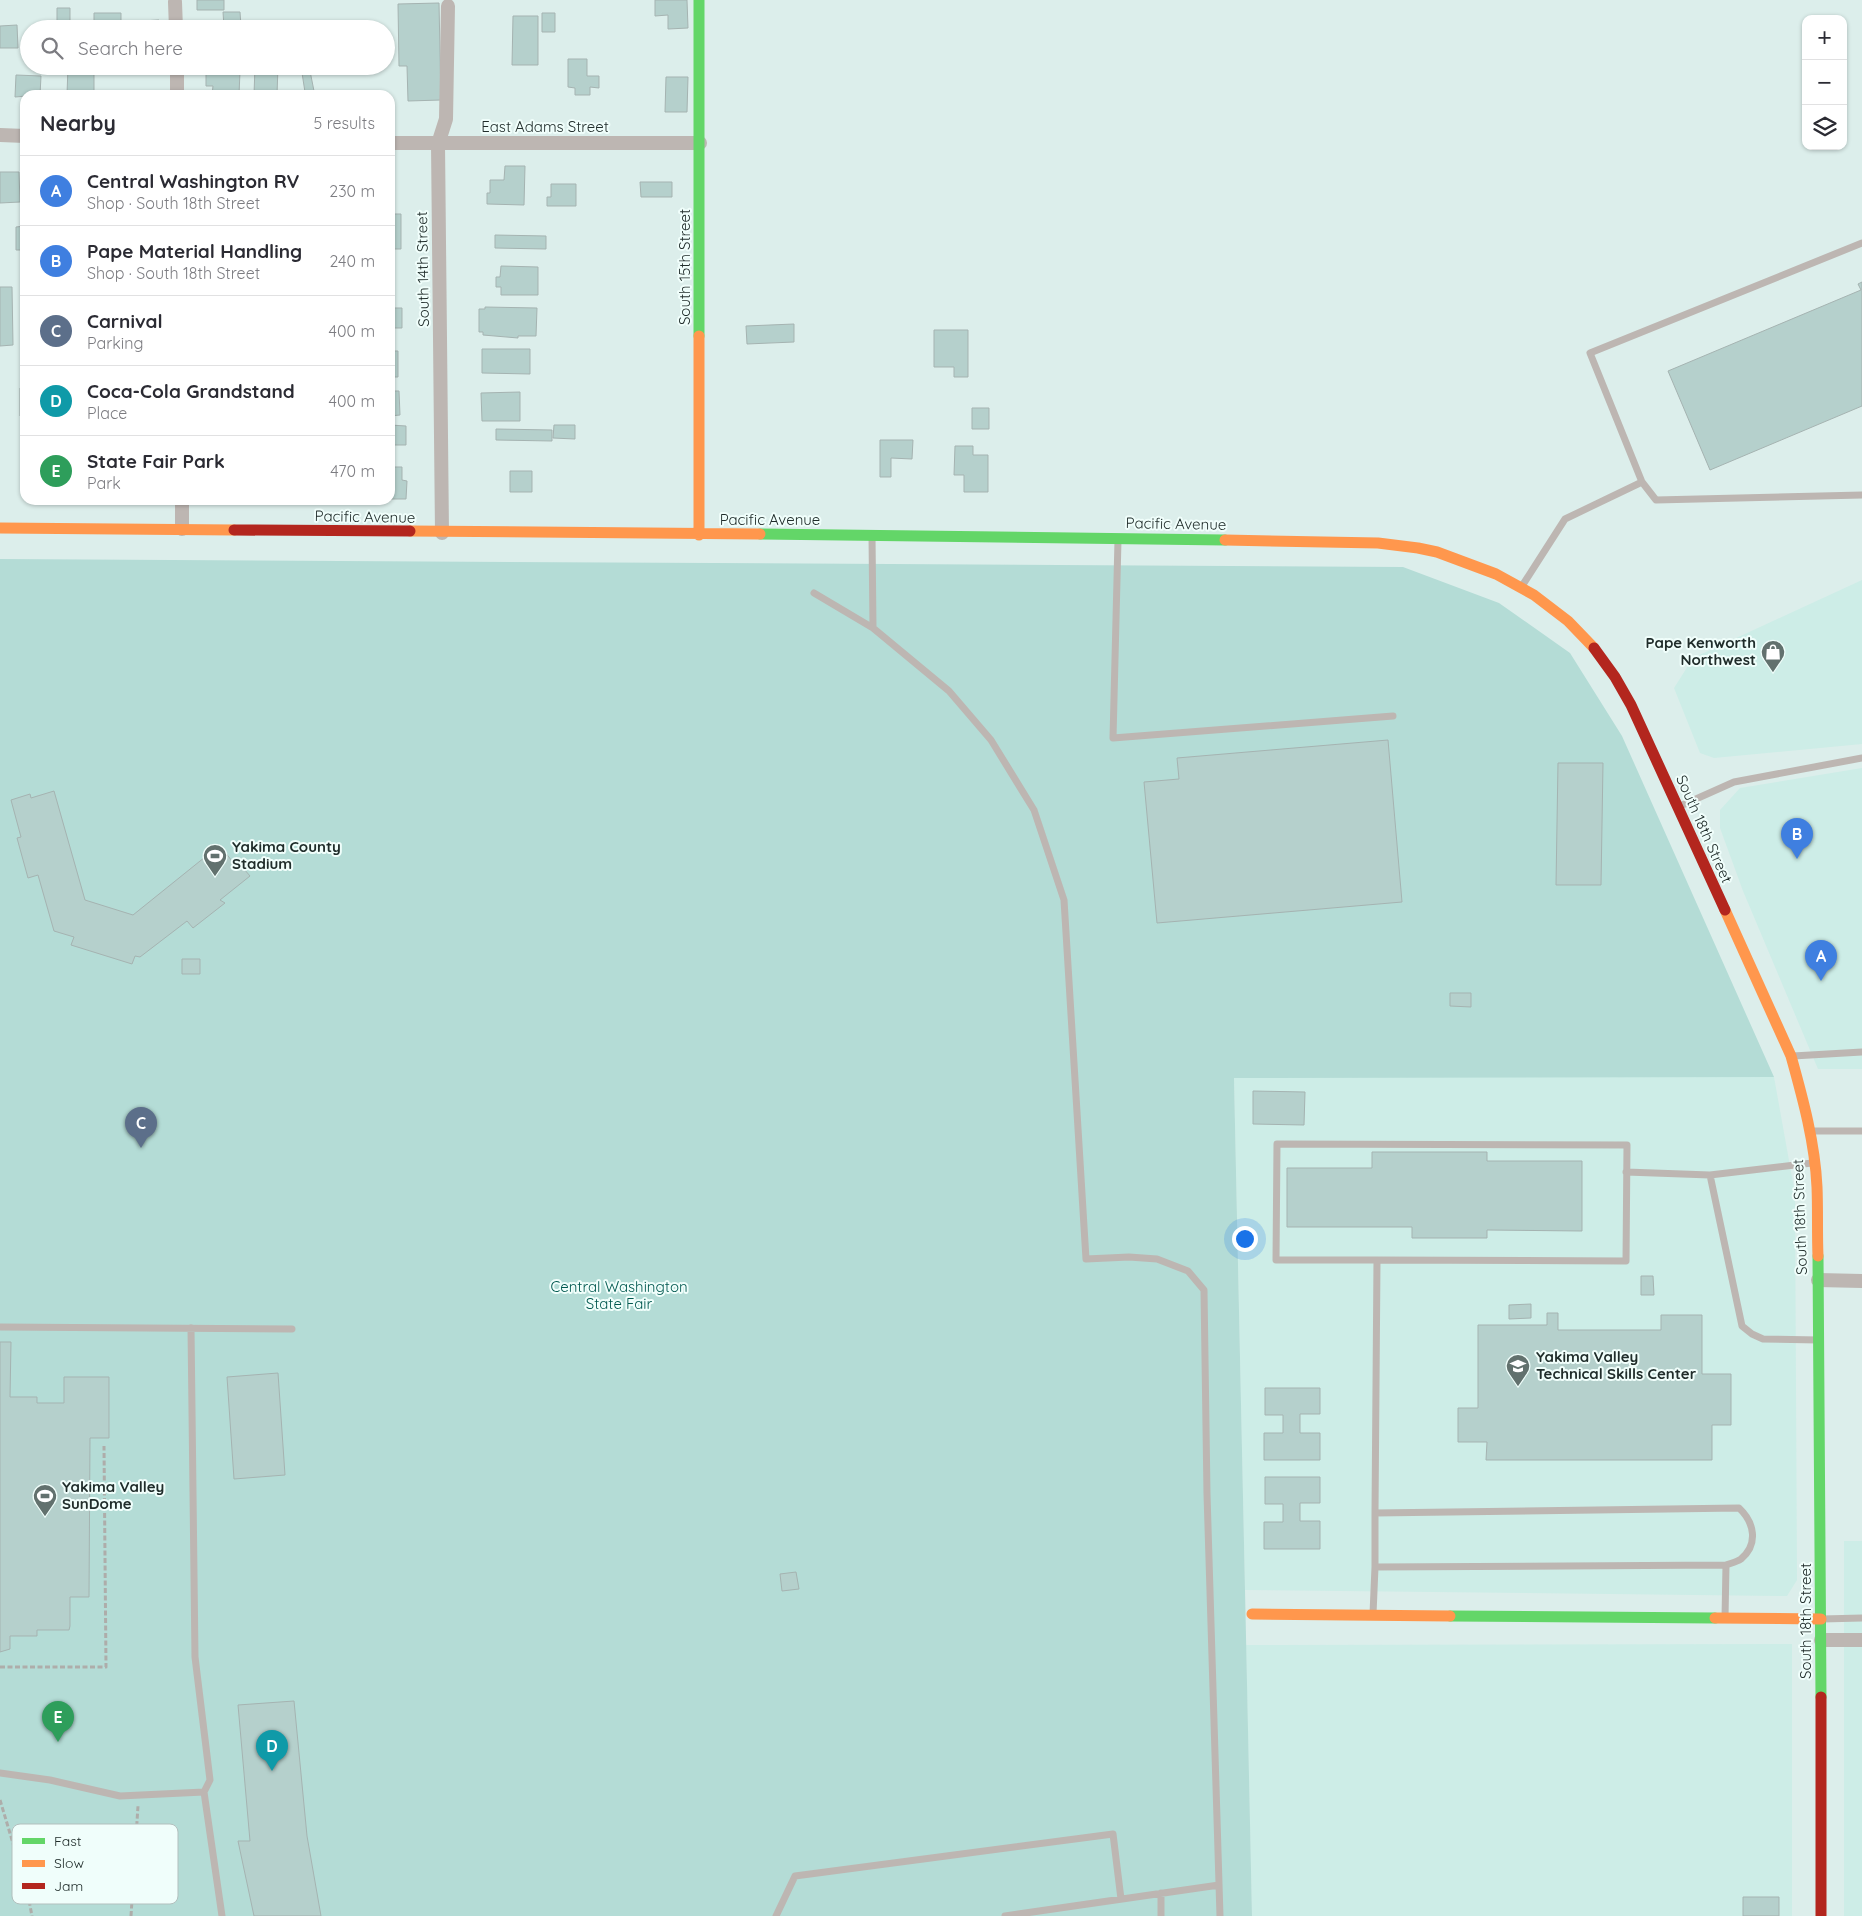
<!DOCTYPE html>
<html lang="en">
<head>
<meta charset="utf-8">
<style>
	body { margin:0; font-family:Quicksand,sans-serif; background:#f7f7f7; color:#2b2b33 }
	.controls { position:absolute; right:15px; top:15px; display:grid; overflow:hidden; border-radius:10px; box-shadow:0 1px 4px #0004 }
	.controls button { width:45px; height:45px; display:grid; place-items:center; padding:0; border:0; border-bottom:1px solid #e1e1e2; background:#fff; color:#2b2b33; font:25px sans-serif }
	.you { position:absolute; left:1244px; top:1238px; width:18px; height:18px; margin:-12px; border:4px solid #fff; border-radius:50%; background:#1a73e8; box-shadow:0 0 0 8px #1a73e833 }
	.badge { display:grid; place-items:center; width:32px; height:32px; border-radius:50%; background:#62716e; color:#fff; font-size:16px; font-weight:700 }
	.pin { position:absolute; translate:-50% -41px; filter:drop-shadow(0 1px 2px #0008) }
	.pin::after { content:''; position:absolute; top:26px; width:18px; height:15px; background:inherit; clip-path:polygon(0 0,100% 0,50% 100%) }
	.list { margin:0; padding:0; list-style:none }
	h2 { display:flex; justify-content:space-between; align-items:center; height:65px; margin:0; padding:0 20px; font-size:21px }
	h2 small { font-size:16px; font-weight:400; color:#7c7c81 }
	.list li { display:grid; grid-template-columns:32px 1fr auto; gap:15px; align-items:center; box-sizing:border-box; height:70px; padding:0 20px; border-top:1px solid #e1e1e2 }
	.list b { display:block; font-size:19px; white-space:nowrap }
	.list p { margin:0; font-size:16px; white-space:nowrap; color:#7c7c81 }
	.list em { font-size:16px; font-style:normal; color:#7c7c81 }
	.icon { flex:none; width:28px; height:28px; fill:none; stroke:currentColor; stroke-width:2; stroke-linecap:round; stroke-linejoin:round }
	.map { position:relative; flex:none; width:1862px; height:1916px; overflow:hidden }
	.search { position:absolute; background:#fff; box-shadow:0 1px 4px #0004; left:20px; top:20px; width:375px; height:55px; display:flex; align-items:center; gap:12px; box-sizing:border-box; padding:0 18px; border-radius:28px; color:#7c7c81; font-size:19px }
	.panel { position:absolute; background:#fff; box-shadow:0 1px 4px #0004; left:20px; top:90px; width:375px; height:415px; border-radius:15px }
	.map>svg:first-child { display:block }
	.built { fill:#cdede7 }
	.green { fill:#b4dcd6 }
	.building { fill:#b5d0cc; stroke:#a5b3b1 }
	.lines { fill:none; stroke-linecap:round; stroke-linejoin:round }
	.path { stroke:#aeadaa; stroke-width:3; stroke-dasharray:5 2.5; stroke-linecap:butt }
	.lane { stroke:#bdb6b2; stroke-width:7 }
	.street { stroke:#bdb6b2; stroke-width:14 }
	.fast { stroke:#63d668; stroke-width:11 }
	.slow { stroke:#ff974d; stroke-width:11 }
	.jam { stroke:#b3261e; stroke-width:11 }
	.labels { text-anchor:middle; stroke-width:4; stroke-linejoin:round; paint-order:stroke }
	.street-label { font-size:15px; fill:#202d2b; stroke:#f0fefb }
	.poi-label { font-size:15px; font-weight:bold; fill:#202d2b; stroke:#f0fefb; text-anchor:start }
	.park-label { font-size:15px; fill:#00584f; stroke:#f0fefb }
	.key { fill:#f0fefb; stroke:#b2bfbd; stroke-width:1 }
	.key-label { font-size:14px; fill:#202d2b }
</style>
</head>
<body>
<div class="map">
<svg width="1862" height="1916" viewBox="0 0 1862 1916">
	<rect width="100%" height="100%" fill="#dceeeb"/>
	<path class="built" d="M 1862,580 L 1862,744 L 1714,758 L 1700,753 L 1674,688 L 1693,658 Z
		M 1862,768 L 1862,1069 L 1818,1069 L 1743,891 L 1720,828 L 1720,810 L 1740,788 Z
		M 1234,1077 L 1774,1077 L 1795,1194 L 1797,1580 L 1787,1596 L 1245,1590 Z
		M 1844,1541 L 1862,1541 L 1862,1916 L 1844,1916 Z
		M 1792,1644 L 1792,1916 L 1252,1916 L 1246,1645 Z"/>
	<path class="green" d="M 0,559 L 1403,567 L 1499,603 L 1570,653 L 1622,736 L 1774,1077 L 1234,1078 L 1252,1916 L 0,1916 Z"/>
	<path class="building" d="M 197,0 L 224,0 L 224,10 L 197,10 Z
		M 655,0 L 687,0 L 688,28 L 668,29 L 668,15 L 655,16 Z
		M 439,3 L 441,100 L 408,101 L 407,66 L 399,66 L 398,4 Z
		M 57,8 L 70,8 L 70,27 L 57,27 Z
		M 223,12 L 240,12 L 241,26 L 224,27 Z
		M 94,13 L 121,13 L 121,29 L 94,29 Z
		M 542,13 L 555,13 L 555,32 L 542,32 Z
		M 513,16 L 538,16 L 538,65 L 512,65 Z
		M 159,20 L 160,29 L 142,29 L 142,21 Z
		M 17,25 L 18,48 L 0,48 L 0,26 Z
		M 266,25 L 284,25 L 284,29 L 266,29 Z
		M 568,59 L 587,59 L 587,76 L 599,76 L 599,88 L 590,87 L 590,95 L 575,95 L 575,88 L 568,87 Z
		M 68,66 L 94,67 L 94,94 L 67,95 Z
		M 255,66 L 278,66 L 277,95 L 254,95 Z
		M 206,70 L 240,71 L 239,95 L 212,95 L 213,86 L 206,86 Z
		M 310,71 L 314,91 L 305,92 L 302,73 Z
		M 16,75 L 41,76 L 40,95 L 15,97 Z
		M 666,77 L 688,77 L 687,112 L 665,112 Z
		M 505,166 L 525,166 L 524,205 L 487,204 L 487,193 L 490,193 L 490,180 L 504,180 Z
		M 0,172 L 19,172 L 20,202 L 0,203 Z
		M 640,182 L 672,182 L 672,197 L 641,197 Z
		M 551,184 L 576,184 L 576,206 L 547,206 L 547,197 L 551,197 Z
		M 390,214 L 401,214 L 401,249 L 390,249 Z
		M 25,226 L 25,250 L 16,250 L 16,227 Z
		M 495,235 L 546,236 L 546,249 L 495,248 Z
		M 501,266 L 538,267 L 538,295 L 501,295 L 501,287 L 496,287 L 496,277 L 500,277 Z
		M 1862,282 L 1862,406 L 1710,470 L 1668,371 L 1861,290 L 1858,284 Z
		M 0,287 L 12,287 L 13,345 L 0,346 Z
		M 485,307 L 537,308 L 536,336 L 518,336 L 518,338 L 483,335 L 483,332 L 479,332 L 479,309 L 485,309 Z
		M 390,308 L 402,308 L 402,328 L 390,328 Z
		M 794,324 L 794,342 L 747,344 L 746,326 Z
		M 934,330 L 968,330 L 968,377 L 954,377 L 954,367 L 934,367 Z
		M 482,349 L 530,349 L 530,374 L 482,373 Z
		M 390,351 L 398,351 L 398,377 L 390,377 Z
		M 20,388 L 25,388 L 25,416 L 20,416 Z
		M 390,391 L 399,391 L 400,415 L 390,416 Z
		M 520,392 L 520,421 L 482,421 L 481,393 Z
		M 972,408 L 989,408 L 989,429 L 972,429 Z
		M 390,425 L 406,426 L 406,445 L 391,445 L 391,462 Z
		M 554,425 L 575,425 L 575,439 L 553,438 Z
		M 496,429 L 552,430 L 552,441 L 496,440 Z
		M 880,440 L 913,440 L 912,459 L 891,458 L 891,477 L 880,477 Z
		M 955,446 L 973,446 L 973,455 L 988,455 L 988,492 L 964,492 L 964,475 L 954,475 Z
		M 390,467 L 402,467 L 402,480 L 407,481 L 406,499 L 390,499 Z
		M 510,471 L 532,471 L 532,492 L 510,492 Z
		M 1388,740 L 1402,902 L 1157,923 L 1144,782 L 1179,779 L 1177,758 Z
		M 1558,763 L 1603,763 L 1601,885 L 1556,885 Z
		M 54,791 L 85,900 L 133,915 L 210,853 L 216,860 L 225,852 L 235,865 L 238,862 L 250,876 L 220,900 L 225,903 L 193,928 L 187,921 L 140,957 L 135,956 L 132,964 L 71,945 L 74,937 L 54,931 L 38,875 L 28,878 L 17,838 L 21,837 L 11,800 L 30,794 L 31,798 Z
		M 182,959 L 200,959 L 200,974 L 182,974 Z
		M 1450,993 L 1471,993 L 1471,1007 L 1450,1006 Z
		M 1253,1091 L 1305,1092 L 1304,1125 L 1253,1124 Z
		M 1372,1152 L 1487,1152 L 1487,1161 L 1582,1161 L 1582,1231 L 1487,1230 L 1487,1238 L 1412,1238 L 1412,1227 L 1287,1227 L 1287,1168 L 1372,1168 Z
		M 1641,1276 L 1653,1276 L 1654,1295 L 1641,1295 Z
		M 1531,1304 L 1531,1318 L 1509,1319 L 1509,1305 Z
		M 1547,1313 L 1558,1313 L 1558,1330 L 1661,1330 L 1661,1315 L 1702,1315 L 1702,1374 L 1731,1374 L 1731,1425 L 1712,1425 L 1712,1460 L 1486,1460 L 1487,1442 L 1458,1442 L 1458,1408 L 1478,1408 L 1478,1325 L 1547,1325 Z
		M 0,1342 L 11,1342 L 10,1397 L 37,1397 L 37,1403 L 64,1403 L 64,1377 L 109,1377 L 109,1438 L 90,1438 L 89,1597 L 70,1597 L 70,1626 L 69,1630 L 37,1630 L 37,1636 L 10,1636 L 10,1649 L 0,1652 Z
		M 278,1373 L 285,1475 L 234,1479 L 227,1377 Z
		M 1265,1388 L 1320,1388 L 1320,1414 L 1300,1414 L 1300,1433 L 1320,1433 L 1320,1460 L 1264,1460 L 1264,1433 L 1283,1433 L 1283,1415 L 1265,1415 Z
		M 1265,1477 L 1320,1477 L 1320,1503 L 1300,1503 L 1300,1521 L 1320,1521 L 1320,1549 L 1264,1549 L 1264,1522 L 1283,1522 L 1283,1504 L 1265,1504 Z
		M 796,1572 L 799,1589 L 782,1591 L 780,1574 Z
		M 294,1701 L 307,1836 L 321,1916 L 254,1916 L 238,1841 L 250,1841 L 238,1705 Z
		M 1743,1897 L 1779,1897 L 1779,1916 L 1743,1916 Z"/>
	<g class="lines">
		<path class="path" d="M 0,1667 L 106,1667 L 104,1446
			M 0,1800 L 27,1890 L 32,1916
			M 131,1916 L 138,1806"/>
		<path class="lane" d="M 1862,243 L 1590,353 L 1642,482 L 1656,500 L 1862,495
			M 872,536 L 873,628
			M 1118,540 L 1113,738 L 1393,716
			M 1522,586 L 1565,519 L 1642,482
			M 814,593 L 873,628 L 949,691 L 991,740 L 1034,810 L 1064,900 L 1086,1259 L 1129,1257 L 1157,1259 L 1188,1271 L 1204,1290 L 1207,1494 L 1220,1916
			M 1678,807 L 1734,782 L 1862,758
			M 1793,1056 L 1862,1052
			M 1812,1131 L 1862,1131
			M 1626,1172 L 1710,1175 L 1812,1163
			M 1710,1175 L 1742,1326 L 1752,1334 L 1763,1339 L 1818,1340
			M 0,1327 L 292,1329
			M 191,1328 L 195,1657 L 210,1780 L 204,1792 L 222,1916
			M 1375,1513 L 1377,1260 L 1626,1261 L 1627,1145 L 1277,1144 L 1276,1260 L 1377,1260
			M 1373,1614 L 1375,1567
			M 1725,1618 L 1726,1565 C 1731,1563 1737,1562 1741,1559 C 1759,1544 1754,1522 1739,1508 L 1375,1513 L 1375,1567 L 1726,1565
			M 1822,1619 L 1862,1618
			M 0,1773 L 50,1780 L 120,1796 L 204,1792
			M 776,1916 L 795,1876 L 1113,1834 L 1121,1899
			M 1005,1916 L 1219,1885
			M 1161,1916 L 1161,1893"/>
		<path class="street" d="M 175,2 L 176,29
			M 177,66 L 177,95
			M 0,135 L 25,136
			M 390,143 L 700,143
			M 182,500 L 182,529
			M 442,533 L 438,144 L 446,119 L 448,6
			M 1818,1280 L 1862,1281
			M 1821,1640 L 1862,1640"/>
		<path class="fast" d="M 699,0 L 699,336
			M 760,534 L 1225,540
			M 1818,1256 L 1821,1697
			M 1450,1616 L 1715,1618"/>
		<path class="slow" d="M 699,336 L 699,535
			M 0,528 L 234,530
			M 410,531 L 760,534
			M 1225,540 L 1378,543 L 1418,548 L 1437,552 L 1496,574 L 1534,595 L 1568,621 L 1594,648
			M 1725,910 L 1791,1056 C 1803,1099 1815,1143 1817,1187 C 1818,1210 1817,1233 1818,1256
			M 1252,1614 L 1450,1616
			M 1715,1618 L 1821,1619"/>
		<path class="jam" d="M 234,530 L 410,531
			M 1594,648 L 1615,677 L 1631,705 L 1725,910
			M 1821,1697 L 1821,1916"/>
	</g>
	<defs>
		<g id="shop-pin" transform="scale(1.25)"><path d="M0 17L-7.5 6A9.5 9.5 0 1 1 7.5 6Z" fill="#62716e" stroke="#f0fefb"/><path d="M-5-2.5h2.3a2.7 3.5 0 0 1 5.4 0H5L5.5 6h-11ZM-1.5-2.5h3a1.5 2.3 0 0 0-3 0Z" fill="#fff"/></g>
		<g id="stadium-pin" transform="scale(1.25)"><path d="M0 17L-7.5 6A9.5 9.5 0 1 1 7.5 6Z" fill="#62716e" stroke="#f0fefb"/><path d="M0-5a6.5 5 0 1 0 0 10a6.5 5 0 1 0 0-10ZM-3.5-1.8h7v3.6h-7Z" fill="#fff"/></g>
		<g id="school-pin" transform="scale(1.25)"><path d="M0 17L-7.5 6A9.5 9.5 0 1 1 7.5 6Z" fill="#62716e" stroke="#f0fefb"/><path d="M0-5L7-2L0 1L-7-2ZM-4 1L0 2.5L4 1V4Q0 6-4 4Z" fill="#fff"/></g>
	</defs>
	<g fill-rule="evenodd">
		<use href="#shop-pin" x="1773" y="652"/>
		<use href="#stadium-pin" x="215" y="856"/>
		<use href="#school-pin" x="1518" y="1366"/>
		<use href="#stadium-pin" x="45" y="1496"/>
	</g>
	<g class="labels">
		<g class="street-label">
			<text x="545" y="132">East Adams Street</text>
			<text transform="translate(685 267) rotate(-90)" y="5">South 15th Street</text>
			<text transform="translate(423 269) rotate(-91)" y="5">South 14th Street</text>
			<text transform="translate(365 517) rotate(1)" y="5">Pacific Avenue</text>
			<text x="770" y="525">Pacific Avenue</text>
			<text transform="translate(1176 524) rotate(1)" y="5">Pacific Avenue</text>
			<text transform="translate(1704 829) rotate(66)" y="5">South 18th Street</text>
			<text transform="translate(1800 1217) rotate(-92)" y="5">South 18th Street</text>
			<text transform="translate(1806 1621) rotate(-90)" y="5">South 18th Street</text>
		</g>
		<g class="poi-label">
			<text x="1756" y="648" text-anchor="end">Pape Kenworth<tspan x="1756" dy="17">Northwest</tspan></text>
			<text x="232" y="852">Yakima County<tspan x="232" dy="17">Stadium</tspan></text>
			<text x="1536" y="1362">Yakima Valley<tspan x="1536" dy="17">Technical Skills Center</tspan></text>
			<text x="62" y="1492">Yakima Valley<tspan x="62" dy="17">SunDome</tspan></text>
		</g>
		<g class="park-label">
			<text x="619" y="1292">Central Washington<tspan x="619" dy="17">State Fair</tspan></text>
		</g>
	</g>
	<rect x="12" y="1824" width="166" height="80" rx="8" class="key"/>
	<rect x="22" y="1838" width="23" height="6" fill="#63d668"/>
	<rect x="22" y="1860" width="23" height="7" fill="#ff974d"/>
	<rect x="22" y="1883" width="23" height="6" fill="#b3261e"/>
	<g class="key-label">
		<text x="54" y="1846">Fast</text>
		<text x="54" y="1868">Slow</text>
		<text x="54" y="1891">Jam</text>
	</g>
</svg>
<div class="controls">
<button>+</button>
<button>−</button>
<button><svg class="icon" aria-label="layers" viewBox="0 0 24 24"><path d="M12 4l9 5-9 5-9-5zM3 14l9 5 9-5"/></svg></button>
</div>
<div class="you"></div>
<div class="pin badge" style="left:1821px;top:981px;background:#3f7fe0">A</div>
<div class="pin badge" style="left:1797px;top:859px;background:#3f7fe0">B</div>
<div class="pin badge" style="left:141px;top:1148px;background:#5c6f8a">C</div>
<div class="pin badge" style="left:272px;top:1771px;background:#0f9aa8">D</div>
<div class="pin badge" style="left:58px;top:1742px;background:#2e9e5b">E</div>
<div class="search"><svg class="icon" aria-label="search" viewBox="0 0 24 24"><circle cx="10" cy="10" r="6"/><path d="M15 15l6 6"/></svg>Search here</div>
<section class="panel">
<h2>Nearby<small>5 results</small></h2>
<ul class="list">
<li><span class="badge" style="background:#3f7fe0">A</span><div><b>Central Washington RV</b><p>Shop · South 18th Street</p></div><em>230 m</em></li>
<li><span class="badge" style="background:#3f7fe0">B</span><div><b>Pape Material Handling</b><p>Shop · South 18th Street</p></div><em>240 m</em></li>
<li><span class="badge" style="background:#5c6f8a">C</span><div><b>Carnival</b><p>Parking</p></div><em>400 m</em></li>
<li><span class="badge" style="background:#0f9aa8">D</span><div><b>Coca-Cola Grandstand</b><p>Place</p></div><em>400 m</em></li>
<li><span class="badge" style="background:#2e9e5b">E</span><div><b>State Fair Park</b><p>Park</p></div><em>470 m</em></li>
</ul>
</section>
</div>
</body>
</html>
